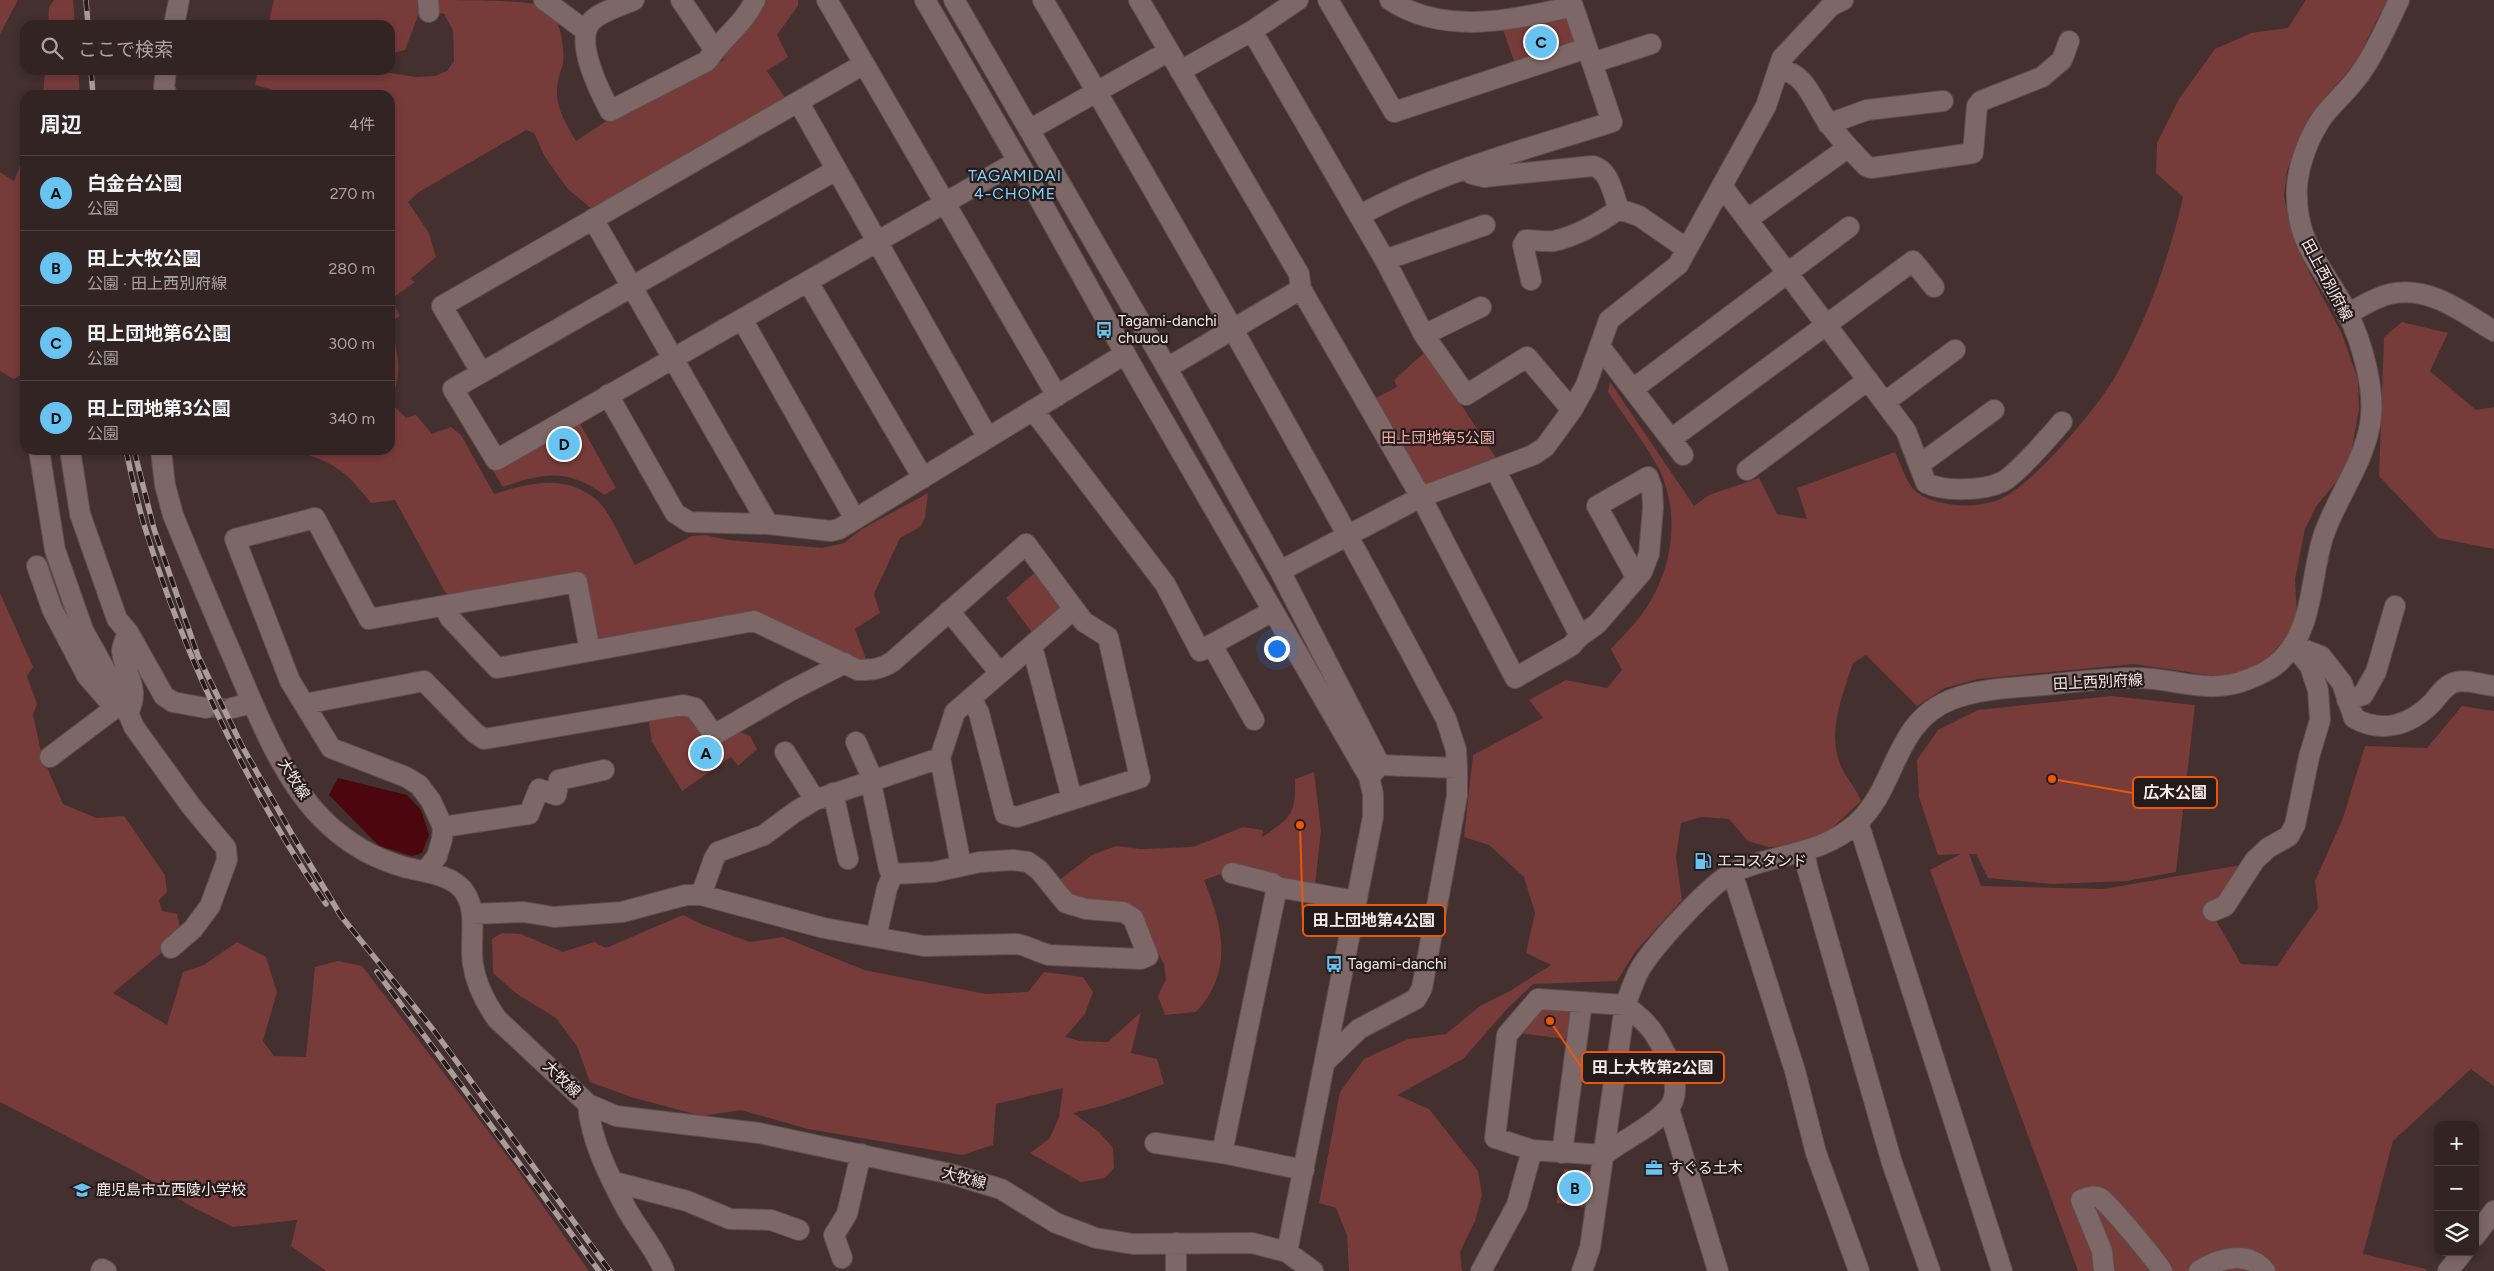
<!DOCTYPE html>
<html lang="ja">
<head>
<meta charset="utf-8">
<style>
	body { margin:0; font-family:Figtree,"Noto Sans JP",sans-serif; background:#3a2c2b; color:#f1f3f6 }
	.controls { position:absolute; right:15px; bottom:15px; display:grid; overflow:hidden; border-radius:10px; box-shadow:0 2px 8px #0003 }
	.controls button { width:45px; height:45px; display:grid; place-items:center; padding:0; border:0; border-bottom:1px solid #4d4141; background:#322423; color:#f1f3f6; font:25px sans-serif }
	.you { position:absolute; left:1276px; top:648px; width:18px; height:18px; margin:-12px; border:4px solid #fff; border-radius:50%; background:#1a73e8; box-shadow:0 0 0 8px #1a73e833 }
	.badge { display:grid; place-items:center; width:32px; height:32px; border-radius:50%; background:#69c3f1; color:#111; font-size:16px; font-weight:700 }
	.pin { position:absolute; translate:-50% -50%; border:2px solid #fff; box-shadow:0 1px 5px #0006 }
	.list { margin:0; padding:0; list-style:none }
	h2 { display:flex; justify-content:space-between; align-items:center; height:65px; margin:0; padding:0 20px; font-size:21px }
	h2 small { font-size:16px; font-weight:400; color:#a8a4a6 }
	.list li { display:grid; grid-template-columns:32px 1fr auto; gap:15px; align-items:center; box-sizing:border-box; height:75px; padding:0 20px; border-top:1px solid #4d4141 }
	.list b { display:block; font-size:19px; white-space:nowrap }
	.list p { margin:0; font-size:16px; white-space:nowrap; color:#a8a4a6 }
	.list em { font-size:16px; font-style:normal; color:#a8a4a6 }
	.icon { flex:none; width:28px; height:28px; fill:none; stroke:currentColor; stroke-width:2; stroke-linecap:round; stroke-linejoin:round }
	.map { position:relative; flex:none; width:2494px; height:1271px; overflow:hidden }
	.search { position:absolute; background:#322423; box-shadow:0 2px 8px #0003; left:20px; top:20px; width:375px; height:55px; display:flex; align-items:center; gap:12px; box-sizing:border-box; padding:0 18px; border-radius:15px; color:#a8a4a6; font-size:19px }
	.panel { position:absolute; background:#322423; box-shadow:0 2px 8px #0003; left:20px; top:90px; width:375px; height:365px; border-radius:15px }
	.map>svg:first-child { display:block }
	.green { fill:#773b3a }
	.water { fill:#4c060e }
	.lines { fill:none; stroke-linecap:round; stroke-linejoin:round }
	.minor-tunnel { stroke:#5e4c4b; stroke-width:20; stroke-dasharray:20 10; stroke-linecap:butt }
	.minor-casing { stroke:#5e4e4e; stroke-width:22 }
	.minor { stroke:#7e6867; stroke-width:20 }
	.rail-casing { stroke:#ab9b9b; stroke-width:5.5 }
	.rail { stroke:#241b1a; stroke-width:4; stroke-dasharray:11; stroke-linecap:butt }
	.labels { text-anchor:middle; stroke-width:4.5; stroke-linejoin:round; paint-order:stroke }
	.street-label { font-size:15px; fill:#f6e9e9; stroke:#241b1a }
	.poi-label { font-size:15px; fill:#f6e9e9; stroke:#241b1a; text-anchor:start }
	.park-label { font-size:15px; fill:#f3b1ad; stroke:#241b1a }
	.neighbourhood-label { font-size:16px; letter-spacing:1px; fill:#80d2fd; stroke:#241b1a }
	.leader { fill:none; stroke:#e8590c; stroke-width:2 }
	.callout-dot { fill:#e8590c; stroke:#241b1a; stroke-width:2 }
	.callout { fill:#241b1a; stroke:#e8590c; stroke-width:2 }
	.callout-label { font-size:16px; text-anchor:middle; font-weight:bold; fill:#f6e9e9 }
</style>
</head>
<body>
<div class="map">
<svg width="2494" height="1271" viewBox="0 0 2494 1271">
	<rect width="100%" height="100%" fill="#43302f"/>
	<path class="green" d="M 0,0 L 18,0 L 0,34 Z
		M 54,0 L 73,0 L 75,25 L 48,25 L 49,7 Z
		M 274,0 L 424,0 L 405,50 L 390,54 L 390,25 L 268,25 Z
		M 432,0 C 453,0 532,0 546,6 C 560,19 565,45 563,63 C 562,69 559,75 558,81 C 553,104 565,122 576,141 L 608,120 L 724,60 L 721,51 L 762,0 L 798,0 L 798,6 L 777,35 L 788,57 L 767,71 L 788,102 L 594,211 L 567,188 L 545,157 L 534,133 L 526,130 L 419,192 L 408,202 L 429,233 L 436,257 L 410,279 L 415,282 L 391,299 L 400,316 L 390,322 L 390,95 L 275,95 L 270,89 L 255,85 L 258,70 L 371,70 L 416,77 L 435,76 L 447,71 L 454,61 L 453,30 L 444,14 L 434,12 Z
		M 2306,0 L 2387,0 L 2356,62 L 2316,108 L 2299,137 L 2287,171 L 2284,196 L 2290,225 L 2306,266 L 2341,332 L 2358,379 L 2359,409 L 2350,459 L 2336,482 L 2316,507 L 2305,529 L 2295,579 L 2297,616 L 2284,640 L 2266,660 L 2245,671 L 2221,677 L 2134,664 L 1978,679 L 1945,688 L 1917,706 L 1866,655 L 1853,663 C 1843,694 1828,729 1839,761 C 1843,775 1856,787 1861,801 L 1828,832 L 1793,846 L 1768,847 L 1748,841 L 1729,819 L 1702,817 L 1681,823 L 1676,857 L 1682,900 L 1635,952 L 1617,981 L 1533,984 L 1506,1010 L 1463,1059 L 1397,1095 L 1429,1109 L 1478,1171 L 1482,1195 L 1475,1221 L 1460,1252 L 1462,1271 L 1349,1271 L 1347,1235 L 1336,1208 L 1319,1203 L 1340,1092 L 1364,1059 L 1408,1039 L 1446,1034 L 1480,1006 L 1510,991 L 1551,965 L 1526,953 L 1535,913 L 1524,877 L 1489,845 L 1464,837 L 1473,755 L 1543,718 L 1529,700 L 1566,680 L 1607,688 L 1622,670 L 1611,649 C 1620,639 1630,629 1639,618 C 1671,577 1682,519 1660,471 C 1647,445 1624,417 1608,392 L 1610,382 L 1694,506 L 1709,495 L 1759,478 L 1777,514 L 1807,519 L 1797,488 L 1895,452 C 1900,462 1904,476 1911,486 C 1919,497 1931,500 1943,503 C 1961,507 1978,506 1995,501 C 2029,491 2097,408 2115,377 C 2146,322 2169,259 2183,197 L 2156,173 L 2157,143 L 2179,99 L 2215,49 L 2251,33 L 2288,28 Z
		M 1562,15 L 1570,20 L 1577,37 L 1574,46 L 1515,64 L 1502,27 Z
		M 45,70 L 78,70 L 80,95 L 43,95 Z
		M 25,153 L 25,373 L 13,379 L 0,371 L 0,172 L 14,181 Z
		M 2402,322 L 2448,333 L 2430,371 L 2476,410 L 2494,407 L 2494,549 L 2438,538 L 2379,476 L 2384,337 Z
		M 390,325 C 399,353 403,375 390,402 Z
		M 1426,351 L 1498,461 L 1430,487 L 1420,484 L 1374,399 L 1397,387 L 1394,380 Z
		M 390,402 L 406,418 L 416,415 L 432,434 L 451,427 L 461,435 L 494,494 C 530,483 566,473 598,501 C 610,512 626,549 635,565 L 692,536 L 705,535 L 728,540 L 822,548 L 844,543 L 862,529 L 928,493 L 925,518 L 920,527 L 900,538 L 874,594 L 880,613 L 855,629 L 867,662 L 860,662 L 754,614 L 600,642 L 595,639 L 583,577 L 451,597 L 445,592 L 395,500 L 371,503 C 343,468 336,464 294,450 L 390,450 Z
		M 578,420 L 616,488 L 604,495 C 568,468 543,473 503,487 L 492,469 Z
		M 1039,569 L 1062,602 L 1061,613 L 1034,635 L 1006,598 Z
		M 0,593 L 33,667 L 27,676 L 37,704 L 33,715 L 42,756 L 63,804 L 96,818 L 124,816 L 165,875 L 167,892 L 159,900 L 162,911 L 177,914 L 181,932 L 160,954 L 113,993 L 167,1025 L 183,972 L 204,965 L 237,942 L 266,957 L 277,992 L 263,1041 L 274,1056 L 306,1057 L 315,967 L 338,961 L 362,966 L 514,1165 L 589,1271 L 326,1271 L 291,1246 L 297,1220 L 233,1227 L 194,1208 L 136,1172 L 0,1102 Z
		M 2111,696 L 2195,705 L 2176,872 L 2127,881 L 2052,884 L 1988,878 L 1976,854 L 1969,854 L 1981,886 L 2104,889 L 2252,863 L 2214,917 L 2241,964 L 2277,966 L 2318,908 L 2315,881 L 2343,818 L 2365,746 L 2427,748 L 2462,706 L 2494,711 L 2494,1086 L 2471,1069 L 2393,1141 L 2363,1254 L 2426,1269 L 2426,1271 L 2078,1271 L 1930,870 L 1961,854 L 1938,855 L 1919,797 L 1917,760 L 1938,730 L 1978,710 Z
		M 681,710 L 750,736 L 757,749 L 738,766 L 731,757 L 682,791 L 652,742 L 648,717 Z
		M 1314,772 L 1321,830 L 1315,886 L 1233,870 L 1204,880 C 1223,926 1234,972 1196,1012 L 1165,1015 L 1158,996 L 1166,979 L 1164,964 L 1137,913 L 1070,900 L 1057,882 L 1092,855 L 1116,846 L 1141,849 L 1193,847 L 1243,827 L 1263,830 L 1262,837 C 1291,818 1296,815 1295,779 Z
		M 683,915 L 701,924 L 750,942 L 783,937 L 864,970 L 986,994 L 1028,992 L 1044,972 L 1083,977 L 1093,992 L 1085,1014 L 1065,1037 L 1080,1041 L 1108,1042 L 1141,1012 L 1131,1053 L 1157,1059 L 1164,1084 L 1109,1104 L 1073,1113 L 1099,1132 L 1113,1148 L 1114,1168 L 1105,1178 L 1081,1182 L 1030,1153 L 1050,1138 L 1059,1117 L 1063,1088 L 996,1104 L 993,1145 L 962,1155 L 808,1129 L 741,1110 L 702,1116 L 631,1097 L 590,1082 L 577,1046 L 556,1018 L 517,994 L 493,973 L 492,939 L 502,933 L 521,934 L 563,952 L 594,942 L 606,948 Z
		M 1542,1007 L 1573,1009 L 1566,1039 L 1519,1033 Z
		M 1564,1169 L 1592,1172 L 1587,1208 L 1556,1203 Z"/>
	<path class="water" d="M 338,778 L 407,795 L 421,810 L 429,835 L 422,853 L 412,856 L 379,846 L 329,795 Z"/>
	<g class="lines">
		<path class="minor-tunnel" d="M 206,708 L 232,708"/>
		<g class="minor-casing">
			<path id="minor" d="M 428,0 L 429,12
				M 544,0 L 586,31
				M 634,0 C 621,6 598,12 590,23 C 575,43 600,92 610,111 L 707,61 C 721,39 744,24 755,0
				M 681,0 L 714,49
				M 827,0 L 1057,396
				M 925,0 L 1029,180 L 1137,375 L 1369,777 L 1373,794 L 1373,817 L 1287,1252
				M 954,0 L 1167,368 L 1280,571 L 1380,765 L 1372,774
				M 1043,0 C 1182,237 1318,475 1446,719 L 1456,750 L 1457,768 L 1380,765
				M 1139,0 L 1299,274 L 1301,289 L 1421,497 L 1515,678 L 1571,646 L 1580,636 L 1495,469
				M 1328,0 L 1394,112 L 1587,48
				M 174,25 L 179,0
				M 1252,31 L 1385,260 L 1424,335 L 1466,395 L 1527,357 L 1572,410
				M 1592,63 L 1651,44
				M 166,70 L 164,87 L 167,95
				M 1778,70 C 1807,71 1814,105 1829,124 C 1840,139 1853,152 1866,166 L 1871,168 L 1973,153 L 1977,106 L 1981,101 L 2042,77 L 2062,60 L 2069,41
				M 1180,71 L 1252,31 L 1298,0
				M 799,103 L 988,438
				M 1828,124 L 1867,110 L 1943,101
				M 1029,130 L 1169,51
				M 1469,167 L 1472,174 L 1484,177 L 1593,166 C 1610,170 1613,195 1619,209 L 1639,216 L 1687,249
				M 836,170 L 453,389 L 496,460 L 1018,161
				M 1722,186 L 1906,431 L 1919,465 L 1994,410
				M 1359,216 C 1438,172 1526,149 1612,122 L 1573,6 C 1516,20 1443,36 1390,0
				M 593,219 L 768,524
				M 1748,219 L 1839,154
				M 1385,260 L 1485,225
				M 1531,280 L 1523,245 L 1526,240 C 1535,240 1545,242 1554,241 C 1576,236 1601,222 1619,209
				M 808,282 L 923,478
				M 2347,314 C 2361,307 2375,297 2390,294 C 2429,285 2462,312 2494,331
				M 742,319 L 855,519
				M 1424,335 L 1481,307
				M 1601,348 L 1683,455
				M 1167,368 L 1301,289
				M 481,372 L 442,306 L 864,64
				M 1633,389 L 1849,227
				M 608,395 L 675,513 L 689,522 L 768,524 L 831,531 L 839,529 L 1125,354
				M 1885,402 L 1955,350
				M 1033,410 L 1165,584 L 1200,651 L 1273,611
				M 1671,439 L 1913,261 L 1934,287
				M 39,450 L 55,550 L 83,630 L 123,702
				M 70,450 L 80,514 L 117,619 L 128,632 L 164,696 L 173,702 L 206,708
				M 161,450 L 165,485 L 173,515 C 192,562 212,608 232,655 C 257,713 286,792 337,832 C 356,848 380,860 404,867 C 423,872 450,874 463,890 C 479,910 469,941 473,964 C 476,985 485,1002 497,1019 L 588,1104 L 616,1116 L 759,1133 L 951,1174 L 1001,1189 L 1056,1223 L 1096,1238 L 1133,1244 L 1252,1243 L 1287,1252 L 1313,1271
				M 1919,465 L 1926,483 C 1944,492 1983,491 2002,482 C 2015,476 2051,435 2062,422
				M 1747,470 L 1868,380
				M 37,566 L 52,609 L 87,676 L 115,708
				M 1280,571 L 1421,497 L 1533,455 L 1545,447 L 1572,410 L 1586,385 L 1609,320 L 1678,265 L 1687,249 L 1766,106 L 1782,58 L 1831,6 L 1843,0
				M 444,606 L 450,618 L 497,668 L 754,621 L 858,670 C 872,670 881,669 892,662 L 1026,544 L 1074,609 L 955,712 L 940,758 L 815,800 L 795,812 L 764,835 L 718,852 L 714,859 L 701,895
				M 949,611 L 1000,673
				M 128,632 C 126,638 122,646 122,651 C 125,676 141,688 128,713 L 134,727 L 191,806 L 226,848 L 227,860 L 210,906 L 193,929 L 171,948
				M 1580,636 L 1597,624 L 1642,572 L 1649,554 L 1653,508 L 1652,488 L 1648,477 L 1597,506 L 1636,577
				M 1212,645 L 1254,720
				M 1032,646 L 1072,799
				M 2295,646 L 2321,656 L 2342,683 L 2354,718 C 2382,734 2411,725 2433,702 C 2439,695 2446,684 2456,682 C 2466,679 2483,685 2494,686
				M 971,698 L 979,713 L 1005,814 L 1017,817 L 1140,778 L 1108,637 L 1084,622 L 1074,609
				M 2347,700 L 2363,695 L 2376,672 L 2395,606
				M 304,704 L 424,681 L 475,733 L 484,739 L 683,705 L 695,708 L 714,735 L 790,691 L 845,663
				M 232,708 L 252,703
				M 856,742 L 874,782
				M 785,752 L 815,800
				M 50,757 L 123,702 L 124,705
				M 940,758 L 961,865
				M 833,793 L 848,859
				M 1858,822 L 2002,1271
				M 443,827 L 529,814 L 539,789 L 556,795 L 559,780 L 604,770
				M 1805,852 L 1807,867 L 1892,1163 L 1930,1271
				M 426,871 L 437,856 L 442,839 L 443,827 L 431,801 L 419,785 L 406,777 L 331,748 L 290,681 L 235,539 L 315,518 L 369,619 L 577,582 L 590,651
				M 1732,872 L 1795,1071 L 1816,1153 L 1859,1271
				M 1232,873 L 1272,883 L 1277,887
				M 2213,911 L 2225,906 L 2255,860 L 2268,848 L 2289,836 L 2295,825 L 2309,757 L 2320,720 L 2318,690 L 2310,666 L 2293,645
				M 472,914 L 524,912 L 554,917 L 622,912 L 686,895 L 701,895 L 824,928 L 924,946 L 1017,944 C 1029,946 1037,952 1049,955 L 1141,959 L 1148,956 L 1133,918 L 1123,912 L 1086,909 L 1066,903 L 1039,870 L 1028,862 L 1013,860 L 980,862 L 934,872 L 893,874 L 889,869 L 871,783
				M 876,937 L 887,888 L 893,874
				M 1326,1061 L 1359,1029 L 1416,999 L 1422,988 L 1457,796 L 1457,768
				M 588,1104 C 590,1139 610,1178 626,1208 C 638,1230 655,1248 664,1271
				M 1669,1109 L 1718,1271
				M 1155,1143 L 1222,1153 L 1304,1170
				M 1222,1153 L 1277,887 L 1356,901
				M 1562,1153 L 1582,1002
				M 614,1182 L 687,1201 L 730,1219 L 771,1220 L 799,1230
				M 2475,1236 L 2494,1211
				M 842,1258 L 834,1235 L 847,1214 L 861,1154
				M 101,1271 L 102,1269 L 106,1271
				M 1176,1271 L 1176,1243
				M 1481,1271 L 1517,1205 L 1532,1150 L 1604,1155 C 1624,1139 1649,1129 1667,1110 C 1686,1091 1667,1054 1655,1035 C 1648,1023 1636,1014 1625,1005 L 1538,999 L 1507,1035 L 1495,1138 L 1532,1150
				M 1582,1271 L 1590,1248 L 1625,1005 C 1630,993 1634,980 1640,969 C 1654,946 1712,881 1736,871 C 1777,853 1822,855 1857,823 C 1898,786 1893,721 1953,699 C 1982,688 2013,688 2044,685 C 2075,682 2105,678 2136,678 C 2177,678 2209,696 2249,679 C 2261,674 2273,669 2282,659 C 2314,627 2310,578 2323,537 C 2336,498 2363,465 2370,424 C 2376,391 2362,342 2347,312 C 2323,267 2294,243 2297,186 C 2299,162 2310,134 2324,115 C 2337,99 2353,86 2364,68 C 2378,47 2388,23 2399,0
				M 2104,1271 L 2102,1251 L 2081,1200 C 2088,1197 2093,1195 2100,1198 C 2106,1200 2159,1264 2162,1271
				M 2199,1271 C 2219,1258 2248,1250 2265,1271
				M 2448,1271 L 2463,1252"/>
		</g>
		<use href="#minor" class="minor"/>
		<g class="rail-casing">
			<path id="rail" d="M 86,0 L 88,25
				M 91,70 L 93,95
				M 126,450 C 132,478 138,507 147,534 C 188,666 249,790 326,904
				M 134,450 L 154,529 L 198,656 L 242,746 L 293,836 L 341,916 L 435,1032 L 610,1271
				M 377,972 L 599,1271"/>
		</g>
		<use href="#rail" class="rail"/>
	</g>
	<defs>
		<g id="bus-bare" transform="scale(1.35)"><path d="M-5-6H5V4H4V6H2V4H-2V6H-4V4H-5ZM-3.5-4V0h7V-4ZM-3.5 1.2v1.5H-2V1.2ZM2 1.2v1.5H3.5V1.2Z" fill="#69c3f1" stroke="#241b1a" stroke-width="2.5" paint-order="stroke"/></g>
		<g id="fuel-bare" transform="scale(1.35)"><path d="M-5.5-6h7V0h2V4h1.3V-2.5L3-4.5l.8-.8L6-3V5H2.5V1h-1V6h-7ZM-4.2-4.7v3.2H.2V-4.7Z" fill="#69c3f1" stroke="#241b1a" stroke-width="2.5" paint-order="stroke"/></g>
		<g id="office-bare" transform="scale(1.35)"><path d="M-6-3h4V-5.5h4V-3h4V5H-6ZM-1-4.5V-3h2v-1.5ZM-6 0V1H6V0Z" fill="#69c3f1" stroke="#241b1a" stroke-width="2.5" paint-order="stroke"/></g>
		<g id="school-bare" transform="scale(1.35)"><path d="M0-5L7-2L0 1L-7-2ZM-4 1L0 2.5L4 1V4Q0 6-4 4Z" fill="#69c3f1" stroke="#241b1a" stroke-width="2.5" paint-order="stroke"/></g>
	</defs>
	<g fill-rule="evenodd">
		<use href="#bus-bare" x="1104" y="330"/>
		<use href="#fuel-bare" x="1703" y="861"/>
		<use href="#bus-bare" x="1334" y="964"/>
		<use href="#office-bare" x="1654" y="1168"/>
		<use href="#school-bare" x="82" y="1190"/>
	</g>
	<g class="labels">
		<g class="street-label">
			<text transform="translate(2327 280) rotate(62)" y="5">田上西別府線</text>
			<text transform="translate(2098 682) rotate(-3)" y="5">田上西別府線</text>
			<text transform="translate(294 779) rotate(58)" y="5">大牧線</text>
			<text transform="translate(562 1079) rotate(44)" y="5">大牧線</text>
			<text transform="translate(964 1178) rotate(15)" y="5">大牧線</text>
		</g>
		<g class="poi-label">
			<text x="1118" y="326">Tagami-danchi<tspan x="1118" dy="17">chuuou</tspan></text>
			<text x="1717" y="866">エコスタンド</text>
			<text x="1348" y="969">Tagami-danchi</text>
			<text x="1668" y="1173">すぐる土木</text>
			<text x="96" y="1195">鹿児島市立西陵小学校</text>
		</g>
		<g class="park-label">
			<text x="1438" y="443">田上団地第5公園</text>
		</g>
		<g class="neighbourhood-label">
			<text x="1015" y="181">TAGAMIDAI<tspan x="1015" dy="18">4-CHOME</tspan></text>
		</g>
	</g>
	<path class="leader" d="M2052 779L2133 793M1300 825L1303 921M1550 1021L1582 1068"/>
	<g class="callout-dot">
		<circle cx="2052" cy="779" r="5"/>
		<circle cx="1300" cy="825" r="5"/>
		<circle cx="1550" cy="1021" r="5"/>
	</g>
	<g class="callout">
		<rect x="2133" y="777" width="84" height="31" rx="5"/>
		<rect x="1303" y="905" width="142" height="31" rx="5"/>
		<rect x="1582" y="1052" width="142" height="31" rx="5"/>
	</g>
	<g class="callout-label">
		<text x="2175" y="798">広木公園</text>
		<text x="1374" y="926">田上団地第4公園</text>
		<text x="1653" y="1073">田上大牧第2公園</text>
	</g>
</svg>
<div class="controls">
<button>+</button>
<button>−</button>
<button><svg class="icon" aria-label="layers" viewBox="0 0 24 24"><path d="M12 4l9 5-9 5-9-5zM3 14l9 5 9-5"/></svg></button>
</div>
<div class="you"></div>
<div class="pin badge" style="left:706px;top:753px">A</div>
<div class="pin badge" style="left:1575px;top:1188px">B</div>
<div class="pin badge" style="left:1541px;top:42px">C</div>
<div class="pin badge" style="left:564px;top:444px">D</div>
<div class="search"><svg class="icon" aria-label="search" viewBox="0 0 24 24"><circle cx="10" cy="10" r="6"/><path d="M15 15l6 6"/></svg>ここで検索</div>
<section class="panel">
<h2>周辺<small>4件</small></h2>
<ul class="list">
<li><span class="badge">A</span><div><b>白金台公園</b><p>公園</p></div><em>270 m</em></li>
<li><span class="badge">B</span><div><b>田上大牧公園</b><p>公園 · 田上西別府線</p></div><em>280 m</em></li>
<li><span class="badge">C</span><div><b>田上団地第6公園</b><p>公園</p></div><em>300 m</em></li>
<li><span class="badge">D</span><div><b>田上団地第3公園</b><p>公園</p></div><em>340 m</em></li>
</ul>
</section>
</div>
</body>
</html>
